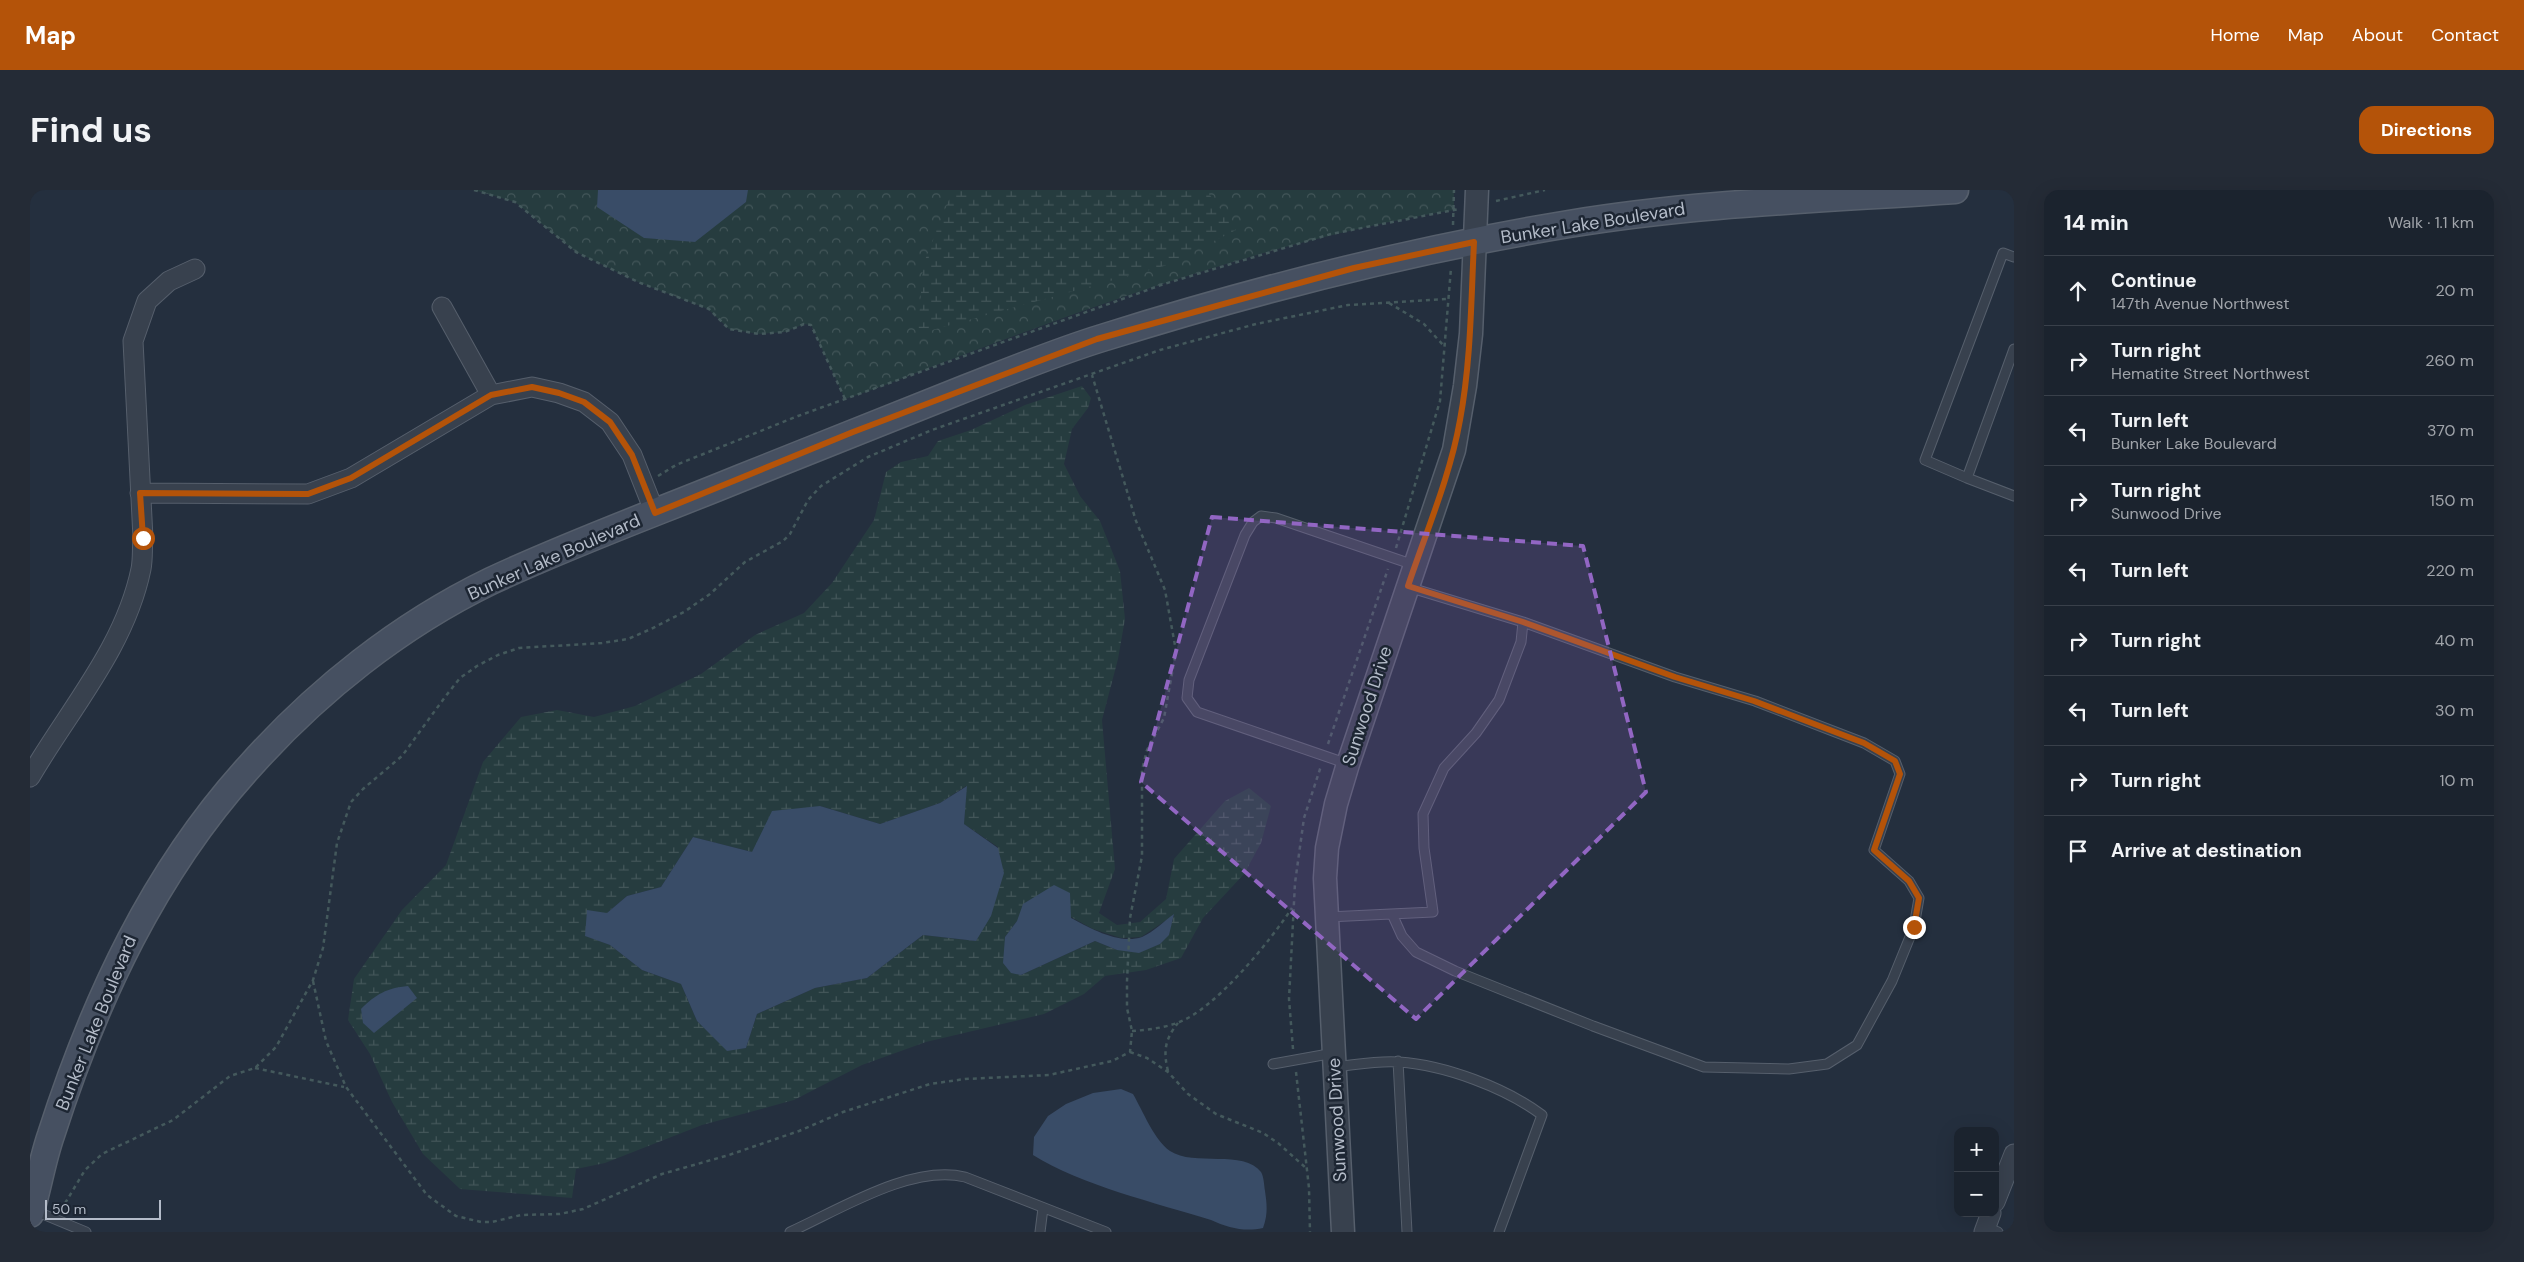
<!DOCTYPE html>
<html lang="en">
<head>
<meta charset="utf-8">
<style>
	body { margin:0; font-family:"DM Sans",sans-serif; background:#242b36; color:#f1f3f6 }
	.controls { position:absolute; right:15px; bottom:15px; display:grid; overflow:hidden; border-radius:10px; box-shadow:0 5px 20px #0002 }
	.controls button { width:45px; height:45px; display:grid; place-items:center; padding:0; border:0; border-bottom:1px solid #39404a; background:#1b232e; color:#f1f3f6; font:25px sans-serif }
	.scale { position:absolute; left:15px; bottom:12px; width:116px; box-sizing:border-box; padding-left:5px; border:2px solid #b4bcc9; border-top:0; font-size:14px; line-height:18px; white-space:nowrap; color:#b4bcc9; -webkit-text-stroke:4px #1d2633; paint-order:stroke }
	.stop { position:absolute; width:15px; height:15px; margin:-11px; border:4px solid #b45309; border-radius:50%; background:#fff }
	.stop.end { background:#b45309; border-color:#fff; box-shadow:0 1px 5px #0008 }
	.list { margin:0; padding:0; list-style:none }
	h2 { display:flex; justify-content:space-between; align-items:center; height:65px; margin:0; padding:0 20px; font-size:21px }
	h2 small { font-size:16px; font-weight:400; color:#a0a4aa }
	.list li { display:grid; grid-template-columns:32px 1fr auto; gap:15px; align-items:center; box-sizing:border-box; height:70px; padding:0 20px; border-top:1px solid #39404a }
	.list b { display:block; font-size:19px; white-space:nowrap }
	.list p { margin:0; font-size:16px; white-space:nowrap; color:#a0a4aa }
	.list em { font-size:16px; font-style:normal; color:#a0a4aa }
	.icon { flex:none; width:28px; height:28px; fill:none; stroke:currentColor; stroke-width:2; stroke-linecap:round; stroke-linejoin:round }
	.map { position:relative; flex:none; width:1984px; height:1042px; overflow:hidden; border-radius:15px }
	header { display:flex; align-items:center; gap:30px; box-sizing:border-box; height:70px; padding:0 25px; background:#b45309; color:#fff }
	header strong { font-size:24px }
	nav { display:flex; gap:28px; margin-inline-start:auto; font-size:18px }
	.intro { display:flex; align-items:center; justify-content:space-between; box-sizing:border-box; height:120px; padding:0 30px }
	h1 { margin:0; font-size:35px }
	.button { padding:12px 22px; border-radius:15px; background:#b45309; color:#fff; font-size:18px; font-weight:700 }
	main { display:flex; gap:30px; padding:0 30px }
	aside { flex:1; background:#1b232e; border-radius:15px; box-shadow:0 5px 20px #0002 }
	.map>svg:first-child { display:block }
	.forest { fill:url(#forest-crowns) }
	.wetland { fill:url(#wetland-marsh); fill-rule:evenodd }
	.water { fill:#394c67 }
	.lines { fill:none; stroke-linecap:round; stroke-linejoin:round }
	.service-casing { stroke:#565f6c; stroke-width:11 }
	.minor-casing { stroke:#565f6c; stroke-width:21 }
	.tertiary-casing { stroke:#565f6c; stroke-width:25 }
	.secondary-casing { stroke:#565f6c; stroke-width:29 }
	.path { stroke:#44595c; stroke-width:2.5; stroke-dasharray:4 4; stroke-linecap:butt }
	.service { stroke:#38414e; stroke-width:9 }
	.minor { stroke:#38414e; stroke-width:19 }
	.tertiary { stroke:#38414e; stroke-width:22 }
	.secondary { stroke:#465061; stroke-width:26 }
	.route { stroke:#b45309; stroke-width:6 }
	.marked { fill:#9266c3; fill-opacity:0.2; stroke:#9266c3; stroke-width:4; stroke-dasharray:10 6; stroke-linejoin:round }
	.labels { text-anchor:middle; stroke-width:5; stroke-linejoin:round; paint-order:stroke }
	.street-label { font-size:18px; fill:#b4bcc9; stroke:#1d2633 }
</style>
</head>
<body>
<header>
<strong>Map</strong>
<nav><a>Home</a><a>Map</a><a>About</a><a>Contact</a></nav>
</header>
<div class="intro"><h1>Find us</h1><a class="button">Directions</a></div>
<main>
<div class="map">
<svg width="1984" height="1042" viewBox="0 0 1984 1042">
	<defs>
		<pattern id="forest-crowns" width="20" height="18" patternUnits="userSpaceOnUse" patternTransform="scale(1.25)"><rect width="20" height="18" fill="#263c3f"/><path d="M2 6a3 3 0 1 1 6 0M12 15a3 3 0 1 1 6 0" fill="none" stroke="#435659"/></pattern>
		<pattern id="wetland-marsh" width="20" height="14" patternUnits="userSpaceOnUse" patternTransform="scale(1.25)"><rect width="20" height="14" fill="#263c3f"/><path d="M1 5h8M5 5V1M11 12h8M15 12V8" fill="none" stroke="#435659"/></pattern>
	</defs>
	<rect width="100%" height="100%" fill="#242f3e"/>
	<path class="forest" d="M 444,0 L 1424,0 L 1424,20 C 1260,47 1101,102 946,160 C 902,176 859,195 815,209 L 781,135 L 774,134 L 755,142 L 729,144 L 699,139 L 678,119 L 608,92 L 546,62 L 485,12 Z"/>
	<path class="wetland" d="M 919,0 L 1176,0 L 1206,40 L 1134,76 L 888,144 L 893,75 L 920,7 Z
		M 1052,196 L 1061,208 L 1058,218 L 1042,239 L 1034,274 L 1050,306 L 1070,331 L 1090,381 L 1095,429 L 1088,469 L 1072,530 L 1085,679 L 1069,723 L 1087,735 L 1110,732 L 1136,709 L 1144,669 L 1195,611 L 1219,598 L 1241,616 L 1231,653 L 1214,684 L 1173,728 L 1151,768 L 1116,780 L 1075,786 L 1054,804 L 1014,824 L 896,852 L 832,875 L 764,910 L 672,935 L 575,973 L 546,979 L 542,1008 L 430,999 L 393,964 L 362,912 L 340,864 L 318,830 L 324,789 L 372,720 L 416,675 L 453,572 L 491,527 L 527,520 L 564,527 L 605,516 L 671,484 L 725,445 L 774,423 L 802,393 L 844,330 L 856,282 L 871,272 L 898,266 L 908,251 L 941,240 L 995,215 ZM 936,596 L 934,634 L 968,657 L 946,751 L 893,745 L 837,788 L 785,798 L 727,824 L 716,858 L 697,860 L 667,831 L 651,794 L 612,780 L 580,755 L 556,746 L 577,723 L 597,706 L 631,697 L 663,647 L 722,662 L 790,616 L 850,634 L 910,613 ZM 1144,725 L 1138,745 L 1129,754 L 1087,760 L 1065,751 L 991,785 L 975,747 L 987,731 L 1041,727 L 1063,739 L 1091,748 L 1111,747 Z"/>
	<path class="water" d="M 568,0 L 718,0 L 716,12 L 665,52 L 614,48 L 567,17 Z
		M 937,596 L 934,634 L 968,658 L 974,683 L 961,726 L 946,751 L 893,745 L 837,788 L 785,798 L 727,824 L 716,858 L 697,861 L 667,831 L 651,794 L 612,780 L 580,755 L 555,746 L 557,720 L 577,723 L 597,706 L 631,697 L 663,647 L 722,662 L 742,621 L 790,616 L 850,634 L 910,613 Z
		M 1024,695 L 1040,703 L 1041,728 C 1060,738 1089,755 1112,747 C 1124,742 1134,731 1144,724 L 1139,745 L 1130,754 L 1109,763 L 1087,760 L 1065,751 L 991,785 L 981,783 L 973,773 L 975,747 L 987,731 L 993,714 Z
		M 378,796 L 387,808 L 344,843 L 333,833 L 331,819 C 346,804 357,798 378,796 Z
		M 1091,899 L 1103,904 C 1113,921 1124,950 1140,961 C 1164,977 1214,959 1231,982 C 1234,987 1234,995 1235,1001 C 1237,1015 1238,1024 1233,1038 C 1215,1042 1198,1038 1181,1030 C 1126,1013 1051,995 1003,965 L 1004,947 L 1018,926 L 1036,914 L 1063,903 Z"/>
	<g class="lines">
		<g class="service-casing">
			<path id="service" d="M 1984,67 L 1973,63 L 1895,270 L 1937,288 L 1984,159
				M 1937,288 L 1984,306
				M 1318,574 L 1167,522 L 1157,508 L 1159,490 L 1215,345 L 1223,332 L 1231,326 L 1246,328 L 1384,375
				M 1362,724 L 1372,746 L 1386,762 L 1425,781 L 1563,836 L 1674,877 L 1759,879 L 1797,874 L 1827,855 L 1862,791 L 1884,737 L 1889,708 L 1879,691 L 1844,660 L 1870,584 L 1865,571 L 1834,553 L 1725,511 L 1645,487 L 1493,432
				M 1298,727 L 1403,722 L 1394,658 L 1393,624 L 1414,578 L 1446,543 L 1469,510 L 1491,452 L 1493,432 L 1378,397
				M 1368,871 L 1377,1042
				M 1243,874 L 1304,863
				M 1304,877 C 1325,875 1349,870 1369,872 C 1415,875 1476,898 1512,925 L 1469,1042
				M 3,1020 L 56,1042
				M 1956,1037 L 1968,1042
				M 760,1042 C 809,1020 881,974 935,987 L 1076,1042
				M 1010,1042 L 1013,1018"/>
		</g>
		<g class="minor-casing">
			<path id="minor" d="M 412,117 L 461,205
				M 110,303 L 278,304 L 321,288 L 461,205 L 502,197 L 529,203 L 554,212 L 580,232 L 602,265 L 625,323
				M 0,587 C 39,520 95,457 111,379 C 113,369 112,358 113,348 L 103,151 L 117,111 L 139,91 L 165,79
				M 1965,1012 L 1984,964
				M 1954,1042 L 1961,1023"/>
		</g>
		<g class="tertiary-casing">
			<path id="tertiary" d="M 1313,1042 L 1295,688 L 1297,658 L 1306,614 L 1318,574 L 1424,260 L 1435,196 L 1441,144 L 1447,0"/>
		</g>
		<g class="secondary-casing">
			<path id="secondary" d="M 0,1024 C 8,998 12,971 21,945 C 64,811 124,681 220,576 C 287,501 370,435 461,391 C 542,353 628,322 711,288 C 783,259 856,230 929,201 C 976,183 1023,163 1072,148 C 1225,100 1381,60 1539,34 C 1666,13 1796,9 1925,0"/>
		</g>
		<path class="path" d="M 444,0 L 485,12 L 546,62 L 608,92 L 679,119 L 699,139 L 729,144 L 755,142 L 774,134 L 781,135 L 815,209
			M 1466,11 L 1515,0
			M 1423,35 L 1424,0
			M 1359,113 L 1394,134 L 1413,155
			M 628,286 L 646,275 L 768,226 L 1134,94 L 1301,44 L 1429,19
			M 1366,358 L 1410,211 L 1421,78
			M 1298,554 L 1358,379
			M 283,791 L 296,851 L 316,897 L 397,1005 L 426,1026 L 451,1032 L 462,1032 L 491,1025 L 530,1024 L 553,1019 L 632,984 L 699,965 L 769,941 L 813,922 L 900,894 L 935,889 L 1019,885 L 1082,871 L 1100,862 L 1102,841 L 1097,818 L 1097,791 L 1100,728 L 1112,666 L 1112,580 L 1117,560 L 1134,528 L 1146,461 L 1135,400 L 1106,331 L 1062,185
			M 1102,841 C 1117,840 1133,838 1147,833 C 1185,820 1240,751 1262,718
			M 1263,859 L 1259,809 L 1265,693 L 1274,628 L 1291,576
			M 1100,862 L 1117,868 L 1138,882 L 1158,904 L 1186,924 L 1233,943 L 1248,953 L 1276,978
			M 225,878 L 314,897
			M 1138,881 C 1133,861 1135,849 1148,833
			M 1266,882 L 1279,998 L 1280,1042
			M 31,1020 L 55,980 L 72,964 L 143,930 L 200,886 L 225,878 L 246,857 L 283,790 L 293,758 L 307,653 L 321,612 L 333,599 L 372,566 L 415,507 L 430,488 L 447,476 L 468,465 L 489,458 L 572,453 L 598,449 L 621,439 L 654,422 L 680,404 L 715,372 L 753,351 L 760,344 L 778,310 L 791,296 L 838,267 L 902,240 L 1130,160 L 1226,134 L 1318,115 L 1417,109"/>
		<use href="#service" class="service"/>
		<use href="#minor" class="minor"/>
		<use href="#tertiary" class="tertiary"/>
		<use href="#secondary" class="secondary"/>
	</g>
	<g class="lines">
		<path class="route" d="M 113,348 L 110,303 L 278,304 L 321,288 L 461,205 L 502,197 L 529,203 L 554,212 L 580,232 L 602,265 L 625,323 L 823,242 L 1067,149 L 1324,78 L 1444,52 C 1441,112 1441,171 1430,230 C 1420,287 1396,342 1378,396 L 1493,432 L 1645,487 L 1724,511 L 1834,553 L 1865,571 L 1870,584 L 1844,660 L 1879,691 L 1889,708 L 1884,737"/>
	</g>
	<path class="marked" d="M 1182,327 L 1553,356 L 1616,602 L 1386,829 L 1111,592 Z"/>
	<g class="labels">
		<g class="street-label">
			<text transform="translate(1563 33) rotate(-9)" y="6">Bunker Lake Boulevard</text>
			<text transform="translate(524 367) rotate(-24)" y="6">Bunker Lake Boulevard</text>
			<text transform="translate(1337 516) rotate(-72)" y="6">Sunwood Drive</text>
			<text transform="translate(66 833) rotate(-68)" y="6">Bunker Lake Boulevard</text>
			<text transform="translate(1307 930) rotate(-93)" y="6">Sunwood Drive</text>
		</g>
	</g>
</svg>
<div class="controls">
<button>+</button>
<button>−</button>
</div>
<div class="scale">50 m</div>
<div class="stop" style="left:113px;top:348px"></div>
<div class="stop end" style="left:1884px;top:737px"></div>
</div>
<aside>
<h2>14 min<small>Walk · 1.1 km</small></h2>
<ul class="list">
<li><svg class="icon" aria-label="ahead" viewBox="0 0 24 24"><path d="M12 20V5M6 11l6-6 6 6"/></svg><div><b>Continue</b><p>147th Avenue Northwest</p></div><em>20 m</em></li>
<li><svg class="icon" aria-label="right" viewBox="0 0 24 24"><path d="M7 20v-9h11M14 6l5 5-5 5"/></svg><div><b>Turn right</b><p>Hematite Street Northwest</p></div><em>260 m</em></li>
<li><svg class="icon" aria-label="left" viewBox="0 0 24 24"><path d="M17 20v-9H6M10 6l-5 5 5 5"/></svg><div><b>Turn left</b><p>Bunker Lake Boulevard</p></div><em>370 m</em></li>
<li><svg class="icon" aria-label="right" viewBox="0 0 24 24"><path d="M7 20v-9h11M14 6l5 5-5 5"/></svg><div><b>Turn right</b><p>Sunwood Drive</p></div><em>150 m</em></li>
<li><svg class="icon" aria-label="left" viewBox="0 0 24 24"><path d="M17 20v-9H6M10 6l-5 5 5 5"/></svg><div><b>Turn left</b></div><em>220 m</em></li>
<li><svg class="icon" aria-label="right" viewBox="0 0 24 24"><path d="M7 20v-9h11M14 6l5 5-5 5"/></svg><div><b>Turn right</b></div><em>40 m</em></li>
<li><svg class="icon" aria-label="left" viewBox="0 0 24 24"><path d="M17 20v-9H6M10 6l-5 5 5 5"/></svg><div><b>Turn left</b></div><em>30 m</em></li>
<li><svg class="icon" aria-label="right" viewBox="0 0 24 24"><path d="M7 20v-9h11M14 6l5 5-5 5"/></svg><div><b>Turn right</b></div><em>10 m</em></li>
<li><svg class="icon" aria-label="arrive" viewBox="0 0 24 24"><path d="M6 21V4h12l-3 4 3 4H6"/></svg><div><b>Arrive at destination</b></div></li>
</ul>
</aside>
</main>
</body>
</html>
